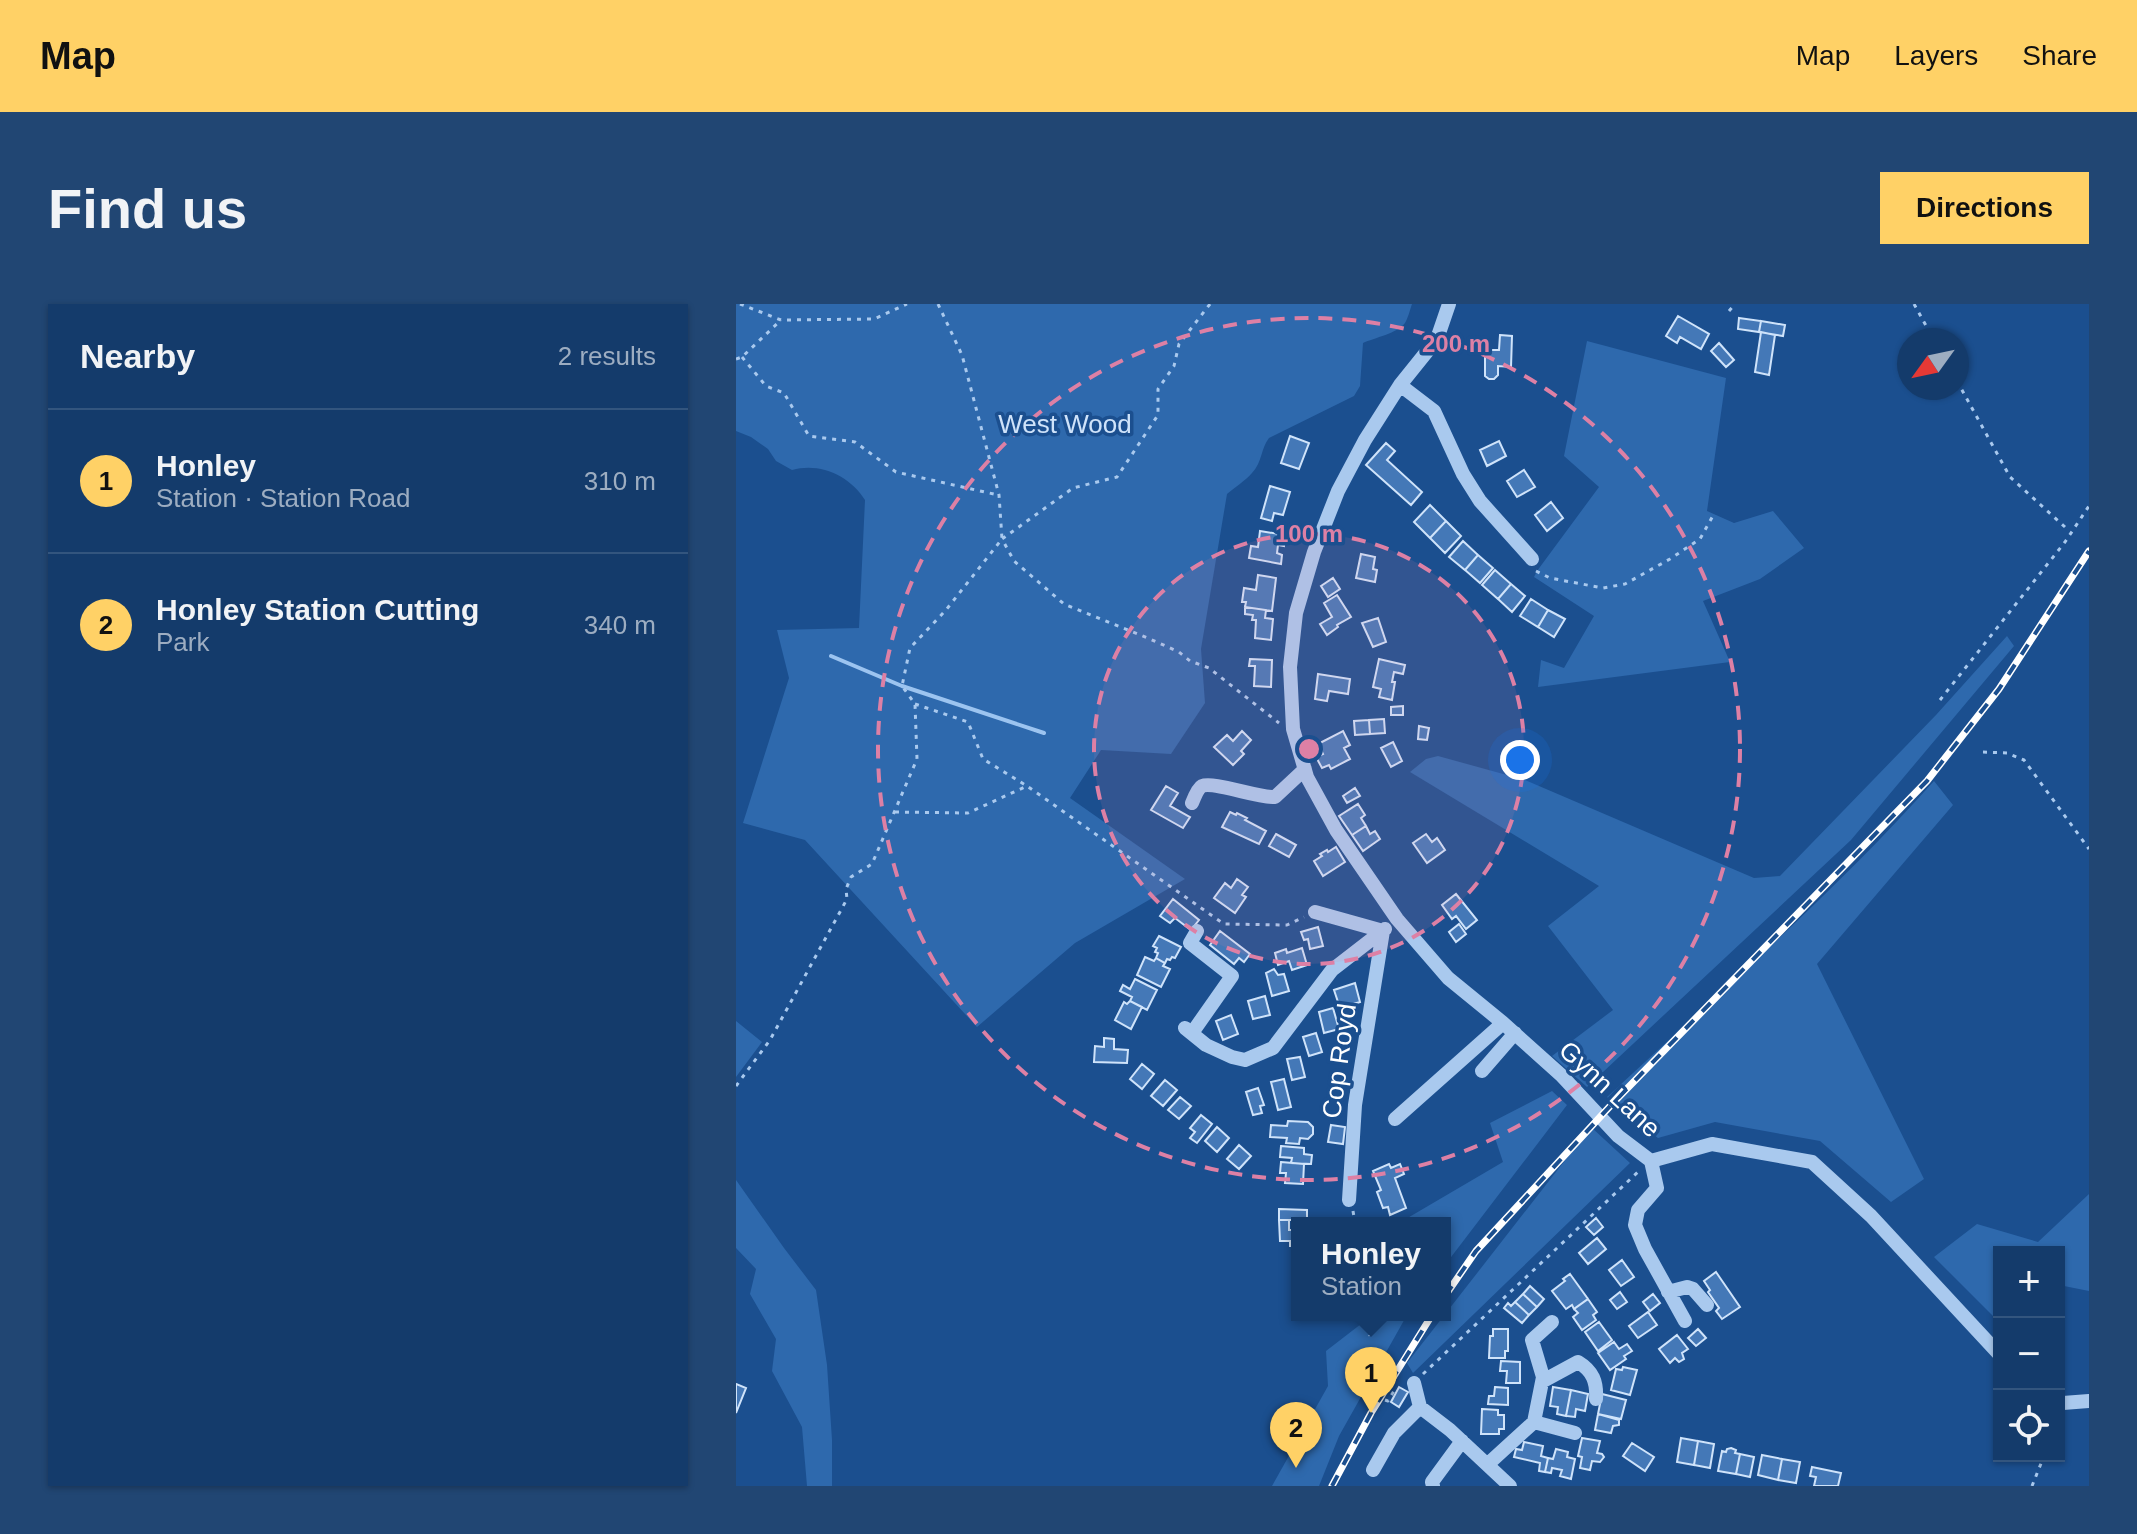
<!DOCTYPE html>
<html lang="en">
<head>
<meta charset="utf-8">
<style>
	body { margin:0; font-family:Arial,sans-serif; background:#214673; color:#f1f3f6 }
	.controls { position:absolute; right:24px; bottom:24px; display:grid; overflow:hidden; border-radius:0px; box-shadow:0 2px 6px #0004 }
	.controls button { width:72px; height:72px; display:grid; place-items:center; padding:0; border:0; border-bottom:2px solid #33557e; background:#143b6b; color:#f1f3f6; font:40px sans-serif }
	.compass { position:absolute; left:1161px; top:24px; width:72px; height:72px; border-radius:50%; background:#143b6b; box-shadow:0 2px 6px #0004; rotate:237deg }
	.you { position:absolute; left:784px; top:456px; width:28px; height:28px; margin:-20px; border:6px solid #fff; border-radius:50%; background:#1a73e8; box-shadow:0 0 0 12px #1a73e833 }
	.badge { display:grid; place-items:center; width:52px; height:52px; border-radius:50%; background:#ffd166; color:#111; font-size:26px; font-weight:700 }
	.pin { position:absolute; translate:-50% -66px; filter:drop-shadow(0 2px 4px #0008) }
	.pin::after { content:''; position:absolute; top:42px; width:28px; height:24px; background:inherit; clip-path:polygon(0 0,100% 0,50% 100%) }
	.popup { position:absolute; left:555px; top:913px; width:160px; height:104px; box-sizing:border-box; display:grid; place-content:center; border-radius:0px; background:#143b6b; filter:drop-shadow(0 2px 6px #0005); font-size:26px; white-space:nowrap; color:#9dadc1 }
	.popup b { font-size:30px; color:#f1f3f6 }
	.popup::after { content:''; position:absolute; left:50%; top:100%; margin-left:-16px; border:16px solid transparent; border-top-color:#143b6b }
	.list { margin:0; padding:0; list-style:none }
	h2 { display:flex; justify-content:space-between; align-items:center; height:104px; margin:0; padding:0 32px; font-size:34px }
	h2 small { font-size:26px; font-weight:400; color:#9dadc1 }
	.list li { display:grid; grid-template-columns:52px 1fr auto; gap:24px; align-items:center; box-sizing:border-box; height:144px; padding:0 32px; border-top:2px solid #33557e }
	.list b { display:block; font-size:30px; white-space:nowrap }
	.list p { margin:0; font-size:26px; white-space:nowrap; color:#9dadc1 }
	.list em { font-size:26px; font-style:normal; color:#9dadc1 }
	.icon { flex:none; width:44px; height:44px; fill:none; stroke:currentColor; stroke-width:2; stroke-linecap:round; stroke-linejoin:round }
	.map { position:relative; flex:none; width:1353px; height:1182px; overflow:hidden; border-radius:0px }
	header { display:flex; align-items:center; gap:48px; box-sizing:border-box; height:112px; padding:0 40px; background:#ffd166; color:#111 }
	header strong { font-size:38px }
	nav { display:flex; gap:44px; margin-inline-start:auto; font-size:28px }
	.intro { display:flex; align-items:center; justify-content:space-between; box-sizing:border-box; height:192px; padding:0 48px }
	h1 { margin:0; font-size:56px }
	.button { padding:20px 36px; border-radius:0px; background:#ffd166; color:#111; font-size:28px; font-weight:700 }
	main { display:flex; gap:48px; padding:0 48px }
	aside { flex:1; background:#143b6b; border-radius:0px; box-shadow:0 2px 6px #0004 }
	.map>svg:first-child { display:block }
	.green { fill:#2e69ad }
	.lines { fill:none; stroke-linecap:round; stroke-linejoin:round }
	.stream { stroke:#9cc4f0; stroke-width:4 }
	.building { fill:#4478b7; stroke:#cfe3fa; stroke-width:2 }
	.path { stroke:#a9c9ee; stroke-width:3; stroke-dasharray:4 6; stroke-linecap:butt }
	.minor { stroke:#a9c9ee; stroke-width:14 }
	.rail-casing { stroke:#fff; stroke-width:7 }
	.rail { stroke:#1b4f8f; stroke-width:4; stroke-dasharray:12; stroke-linecap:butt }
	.ring { fill:none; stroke:#dd80a5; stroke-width:4; stroke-dasharray:14 10 }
	.labels { text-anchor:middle; stroke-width:7; stroke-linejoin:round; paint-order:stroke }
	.park-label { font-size:26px; fill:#cfe3fa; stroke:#1b4f8f }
	.street-label { font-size:26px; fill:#fff; stroke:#1b4f8f }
	.centre { fill:#dd80a5; stroke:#1b4f8f; stroke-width:4 }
	.ring-label { font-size:24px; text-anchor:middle; font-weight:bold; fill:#dd80a5; stroke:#1b4f8f; stroke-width:7; stroke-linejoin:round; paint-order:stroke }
</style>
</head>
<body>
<header>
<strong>Map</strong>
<nav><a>Map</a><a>Layers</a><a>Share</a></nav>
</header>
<div class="intro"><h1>Find us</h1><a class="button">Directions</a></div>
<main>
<aside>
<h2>Nearby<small>2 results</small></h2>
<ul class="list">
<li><span class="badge">1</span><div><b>Honley</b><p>Station · Station Road</p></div><em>310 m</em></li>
<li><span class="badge">2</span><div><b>Honley Station Cutting</b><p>Park</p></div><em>340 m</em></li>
</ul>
</aside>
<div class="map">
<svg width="1353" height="1182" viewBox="0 0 1353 1182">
	<rect width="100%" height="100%" fill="#1b4f8f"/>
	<path class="green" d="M 0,0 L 676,0 C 674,6 672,14 669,19 C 662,29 638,34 627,39 L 624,82 L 618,92 L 533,134 C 525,144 526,159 516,169 C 509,177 499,183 491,190 L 465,345 L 469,399 L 435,450 L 365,446 L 334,494 L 449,575 L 339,639 L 241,723 L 69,536 L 7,519 L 53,374 L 41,326 L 123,324 L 129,196 C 114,172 84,158 56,166 L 40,157 L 32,145 L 15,133 L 0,127 Z
		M 851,37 L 990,74 L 971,207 L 998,219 L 1037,207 L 1068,244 L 1024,275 L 967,297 L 994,358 L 802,383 L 805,356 L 828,364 L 858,312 L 798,273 L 801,267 L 863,183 L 828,152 Z
		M 1271,332 L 1278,342 L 1115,536 L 851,783 L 816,752 L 877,706 L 812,622 L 863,582 L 674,468 L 690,455 L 702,452 L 789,476 L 1018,574 L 1044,572 L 1200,411 Z
		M 1198,477 L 1217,501 L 1081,660 L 1188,875 L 1155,898 L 1084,837 L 979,818 L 922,834 L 871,793 C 982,690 1097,590 1198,477 Z
		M 0,717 L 26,738 L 0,773 Z
		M 816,787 L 831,801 L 709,961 L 709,919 L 663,919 L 767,858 L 754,819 Z
		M 855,823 L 894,859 L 677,1069 L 671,1059 Z
		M 0,876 L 48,944 L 80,986 L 91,1061 L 96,1136 L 96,1182 L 71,1182 L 66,1123 L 36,1067 L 40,1035 L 14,990 L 20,965 L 0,944 Z
		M 1353,890 L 1353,987 L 1323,981 L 1323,948 L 1263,948 L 1263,1018 L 1198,953 L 1241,920 L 1302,938 Z
		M 626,1011 L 671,1011 L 603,1132 L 583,1182 L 536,1182 L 592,1082 L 590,1047 L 625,1020 Z"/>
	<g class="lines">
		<path class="stream" d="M 95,352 L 166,382 L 308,429"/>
	</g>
	<path class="building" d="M 942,12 L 973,30 L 965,45 L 944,33 L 941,39 L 930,32 Z
		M 1003,14 L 1025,17 L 1023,28 L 1002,25 Z
		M 1025,17 L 1049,21 L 1047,32 L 1023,28 Z
		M 1025,28 L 1039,31 L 1033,71 L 1019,68 Z
		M 764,31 L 776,32 L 775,63 L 762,62 L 762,71 L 758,75 L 753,75 L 749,72 L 749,46 L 763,46 Z
		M 983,39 L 998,56 L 990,63 L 975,47 Z
		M 554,132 L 573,139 L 563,165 L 545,159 Z
		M 763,137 L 770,152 L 751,162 L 744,146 Z
		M 650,139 L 659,147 L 651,156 L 686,188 L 675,201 L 630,161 Z
		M 788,166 L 799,183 L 781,193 L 771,177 Z
		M 534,182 L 554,188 L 547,211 L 538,209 L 536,217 L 525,214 Z
		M 815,198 L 827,214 L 811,227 L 799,211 Z
		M 694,201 L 710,217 L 694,234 L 678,218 Z
		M 710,217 L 725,232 L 709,249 L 694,234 Z
		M 524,227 L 549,231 L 548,242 L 542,241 L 541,249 L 546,251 L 545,260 L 513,254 L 515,242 L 522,243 Z
		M 727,237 L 742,251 L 729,266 L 713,253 Z
		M 625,250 L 639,253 L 637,265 L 641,266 L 639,278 L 620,274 Z
		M 742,251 L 757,264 L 744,279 L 729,266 Z
		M 759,266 L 775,280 L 762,295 L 746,281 Z
		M 522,271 L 540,274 L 536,307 L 509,303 L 510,298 L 506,298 L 508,284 L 520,286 Z
		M 597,274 L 604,285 L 592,293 L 585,282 Z
		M 775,280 L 789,292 L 776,308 L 762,295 Z
		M 601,291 L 615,313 L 601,321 L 602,323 L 591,331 L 584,320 L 596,313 L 588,299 Z
		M 795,295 L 812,306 L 802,323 L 784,312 Z
		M 509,303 L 530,306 L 529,314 L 537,315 L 535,336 L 519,334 L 520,316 L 516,316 L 517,311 L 509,310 Z
		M 812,306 L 829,315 L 818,333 L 802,323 Z
		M 642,314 L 650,338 L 637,343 L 626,319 Z
		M 514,355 L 536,356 L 535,383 L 518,382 L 519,362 L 513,362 Z
		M 643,355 L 669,361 L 667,370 L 658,368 L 656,378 L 659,378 L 656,396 L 643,393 L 645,385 L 637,383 Z
		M 582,370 L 614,375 L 612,390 L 593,387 L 591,397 L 579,395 Z
		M 667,402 L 667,411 L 655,411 L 655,403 Z
		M 648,415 L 649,429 L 634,430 L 633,416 Z
		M 633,416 L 634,430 L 619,431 L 618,417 Z
		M 683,422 L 693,424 L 691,436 L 682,435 Z
		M 506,427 L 515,436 L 505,447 L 508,450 L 497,461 L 478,443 L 491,431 L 497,437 Z
		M 607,427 L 614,441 L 608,444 L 614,455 L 595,465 L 593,461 L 586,464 L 580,453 L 587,450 L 582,440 Z
		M 657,438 L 666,457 L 655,463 L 645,444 Z
		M 430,482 L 442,489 L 434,502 L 454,513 L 447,524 L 415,506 Z
		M 619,484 L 624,492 L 611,499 L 607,492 Z
		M 622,500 L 629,511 L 625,514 L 630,522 L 616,531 L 603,512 Z
		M 494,508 L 500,511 L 501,509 L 511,514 L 509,516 L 530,527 L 523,540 L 486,523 Z
		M 630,522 L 634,530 L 639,527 L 644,535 L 627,547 L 616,531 Z
		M 540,530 L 560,541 L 553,553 L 533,542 Z
		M 690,530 L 696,538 L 701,534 L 709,546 L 691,559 L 677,539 Z
		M 600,543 L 609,558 L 587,572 L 578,557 L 586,552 L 584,550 L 591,546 L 592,548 Z
		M 501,575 L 512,583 L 506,591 L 510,593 L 499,609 L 478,594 L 489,579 L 495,584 Z
		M 720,590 L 741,616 L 730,625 L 720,612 L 716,615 L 706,601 Z
		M 437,595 L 463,616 L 455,626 L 439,614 L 434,619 L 424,612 Z
		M 723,620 L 730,630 L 720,638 L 713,628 Z
		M 582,623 L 587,642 L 574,645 L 572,635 L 568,636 L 565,628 Z
		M 484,627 L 514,650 L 508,658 L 503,654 L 498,660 L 474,641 Z
		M 423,632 L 445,643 L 439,654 L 436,653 L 434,656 L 431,655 L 429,659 L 420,654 L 422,649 L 419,648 L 421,644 L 417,642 Z
		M 566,644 L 571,661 L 556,666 L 553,657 L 542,661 L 539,649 L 550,645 L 551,649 Z
		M 409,653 L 418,657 L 420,654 L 429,659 L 427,662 L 434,665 L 425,683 L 401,671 Z
		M 538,665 L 542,671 L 548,670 L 553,687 L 536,692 L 530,669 Z
		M 399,675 L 421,686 L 411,706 L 394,697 L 396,693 L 384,687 L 387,681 L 394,685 Z
		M 619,679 L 624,698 L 604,704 L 598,686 Z
		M 529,692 L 534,711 L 517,715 L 512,697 Z
		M 394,697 L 406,703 L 395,725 L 379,716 L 388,698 L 391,700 Z
		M 597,704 L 603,725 L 588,729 L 583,708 Z
		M 495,711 L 502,730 L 487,736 L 480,717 Z
		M 580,729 L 586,748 L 573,752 L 567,733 Z
		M 368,734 L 378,735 L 378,745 L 392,746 L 391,759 L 358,758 L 359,742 L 368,743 Z
		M 564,753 L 569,773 L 556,776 L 551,755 Z
		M 406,760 L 418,770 L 406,785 L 394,775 Z
		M 548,775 L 555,803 L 542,806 L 535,778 Z
		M 429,776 L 441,786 L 427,802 L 415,792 Z
		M 522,784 L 528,801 L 524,802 L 526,809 L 517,811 L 510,788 Z
		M 444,793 L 455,802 L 443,815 L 432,806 Z
		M 465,811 L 476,820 L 461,839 L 454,834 L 459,828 L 454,824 Z
		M 552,817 L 572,818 L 577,823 L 577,830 L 572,835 L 564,834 L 563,840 L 550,839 L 551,834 L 534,833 L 535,821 L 551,822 Z
		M 595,821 L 609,823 L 607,840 L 592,838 Z
		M 481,823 L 493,834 L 481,848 L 469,837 Z
		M 503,841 L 515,852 L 503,865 L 491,855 Z
		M 545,842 L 568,844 L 568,850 L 576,851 L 575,860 L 555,859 L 556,854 L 544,853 Z
		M 545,858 L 568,860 L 567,880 L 549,879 L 550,869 L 544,869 Z
		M 653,860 L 655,864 L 664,860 L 668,870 L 659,874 L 670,904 L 654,911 L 652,903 L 647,904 L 641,888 L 645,886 L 637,867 Z
		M 543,905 L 571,906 L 571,916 L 543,916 Z
		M 860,914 L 867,923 L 858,931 L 850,923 Z
		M 543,916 L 553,916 L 553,926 L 561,926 L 561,942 L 554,942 L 554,937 L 544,937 Z
		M 861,934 L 870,945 L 852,960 L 843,949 Z
		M 886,956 L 898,973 L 885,982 L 873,966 Z
		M 980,968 L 1004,1003 L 986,1015 L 980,1007 L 983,1004 L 972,988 L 974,986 L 968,977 Z
		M 834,970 L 852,995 L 838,1005 L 836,1001 L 830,1005 L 816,987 L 829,977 L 827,975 Z
		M 794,982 L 808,995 L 801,1003 L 787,990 Z
		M 884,988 L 891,998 L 881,1005 L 874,996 Z
		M 787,990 L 801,1003 L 793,1011 L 779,998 Z
		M 917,990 L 924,999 L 914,1007 L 907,998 Z
		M 852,995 L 861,1008 L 857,1011 L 860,1016 L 846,1026 L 837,1013 L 842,1009 L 838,1005 Z
		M 779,998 L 793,1011 L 786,1019 L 768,1004 L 772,999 L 775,1002 Z
		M 912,1008 L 921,1021 L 902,1034 L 893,1022 Z
		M 863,1018 L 876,1036 L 862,1047 L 849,1028 Z
		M 757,1025 L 772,1025 L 772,1047 L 769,1047 L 769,1054 L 753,1054 L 754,1032 L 757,1032 Z
		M 962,1025 L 970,1034 L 960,1042 L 952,1034 Z
		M 941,1031 L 952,1045 L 946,1049 L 948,1055 L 943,1058 L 939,1054 L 934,1059 L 923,1045 Z
		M 878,1038 L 883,1045 L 891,1040 L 896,1047 L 888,1052 L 890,1055 L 874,1066 L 862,1049 Z
		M 765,1057 L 784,1058 L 784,1079 L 770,1079 L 771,1067 L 764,1067 Z
		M 887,1063 L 901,1066 L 894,1091 L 875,1086 L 880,1065 L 886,1066 Z
		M 0,1080 L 10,1084 L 0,1109 Z
		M 663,1083 L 672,1088 L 663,1103 L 655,1098 Z
		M 759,1083 L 772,1084 L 772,1101 L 752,1100 L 753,1092 L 758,1092 Z
		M 817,1083 L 835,1086 L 830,1112 L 821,1110 L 822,1103 L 814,1102 Z
		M 835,1086 L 852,1090 L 849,1107 L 840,1105 L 839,1113 L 830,1112 Z
		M 866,1090 L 890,1096 L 885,1115 L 862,1110 Z
		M 746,1105 L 762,1106 L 762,1111 L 768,1111 L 768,1125 L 763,1125 L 763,1130 L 745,1130 Z
		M 862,1110 L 883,1116 L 883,1121 L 877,1122 L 875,1129 L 859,1126 Z
		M 846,1134 L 864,1137 L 861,1149 L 866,1150 L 868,1153 L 864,1158 L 856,1157 L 854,1166 L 844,1164 L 846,1153 L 842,1152 Z
		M 945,1134 L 962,1137 L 958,1161 L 941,1158 Z
		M 962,1137 L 978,1140 L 974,1164 L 958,1161 Z
		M 788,1138 L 807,1142 L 805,1152 L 812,1154 L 809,1168 L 803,1167 L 804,1159 L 778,1153 L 780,1145 L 786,1146 Z
		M 896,1139 L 918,1153 L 909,1167 L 887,1152 Z
		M 995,1144 L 1000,1146 L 999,1149 L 1004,1150 L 1000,1170 L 982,1167 L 986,1147 L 990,1148 L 991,1145 Z
		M 820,1145 L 832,1148 L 831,1153 L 839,1155 L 835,1175 L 824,1172 L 826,1166 L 816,1164 L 815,1169 L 809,1168 L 812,1154 L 817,1155 Z
		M 1004,1150 L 1018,1153 L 1014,1173 L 1000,1170 Z
		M 1026,1151 L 1046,1155 L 1042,1176 L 1022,1171 Z
		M 1046,1155 L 1064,1158 L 1060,1179 L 1042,1176 Z
		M 1076,1163 L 1105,1169 L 1102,1182 L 1078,1182 L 1080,1173 L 1074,1172 Z"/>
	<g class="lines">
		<path class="path" d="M 4,0 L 45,16 L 138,15 L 171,0
			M 474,0 L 443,40 L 438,62 L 422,85 L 422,111 L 381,173 L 337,184 L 266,235 L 278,257 L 328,300 L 414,335 L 443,348 L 454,357 L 473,364 L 543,419
			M 1178,0 L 1198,36
			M 993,7 L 999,0
			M 6,53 L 30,82 L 48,89 L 73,132 L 119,138 L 160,168 L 262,191
			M 0,55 L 6,53 L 45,16
			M 1221,77 L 1274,173 L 1329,223
			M 800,267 L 814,274 L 867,284 L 889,280 L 934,255 L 964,235 L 978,210
			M 1204,396 L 1329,238 L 1353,202
			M 179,400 L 232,418 L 247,455 L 291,482
			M 1247,448 L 1271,449 L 1288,456 L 1353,545
			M 159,508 L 232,509 L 291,482 L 488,620 L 551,621 L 568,613
			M 0,782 L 34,736 L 111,595 L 110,585 L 115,573 L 136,560 L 181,455 L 179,400 L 166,382 L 174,344 L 210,306 L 266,235 L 263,191 L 226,51 L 202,0
			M 617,907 L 619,919
			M 631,1011 L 634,1032
			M 687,1070 L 903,867
			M 649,1096 L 652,1097 L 659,1085 L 661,1087
			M 1296,1182 L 1308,1152"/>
		<path class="minor" d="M 713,0 L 701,35 L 664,81 L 629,136 L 602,187 L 578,248 L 560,309 L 554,363 L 557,425 L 571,473 L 600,526 L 661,615 L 712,674 L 767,719 L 825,771 L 882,832 L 915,857 L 976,840 L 1076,858 L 1135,912 L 1263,1050
			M 664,81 L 698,107 L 727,170 L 744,197 L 796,255
			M 456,499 C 458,494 462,484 466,482 C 477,477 522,494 539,493 L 569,465
			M 579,608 L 647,627 L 619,801 L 613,896
			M 449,724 L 470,741 L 496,753 L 509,756 L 537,744 L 596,666 L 649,625
			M 456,729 L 496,672 L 454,639 L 461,627
			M 746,767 L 779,729
			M 659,815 L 767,719
			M 915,857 L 921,884 L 902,906 L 899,921 L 909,945 L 949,1017
			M 932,988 L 951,983 L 957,985 L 971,1001
			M 807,1077 L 842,1058 C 857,1067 861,1078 860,1095
			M 678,1079 L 684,1103 L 714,1126 L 774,1182
			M 1323,1096 L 1327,1099 L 1353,1097
			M 798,1118 L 807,1073 L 796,1036 L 816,1018
			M 752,1160 L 798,1118 L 839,1129
			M 637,1166 L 658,1129 L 684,1103
			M 697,1182 L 696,1178 L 726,1137"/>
		<g class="rail-casing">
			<path id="rail" d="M 709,992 L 740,947 L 877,799 L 1191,477 L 1263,385 L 1353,247
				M 596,1182 L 635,1109 L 696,1011"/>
		</g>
		<use href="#rail" class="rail"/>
	</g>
	<circle cx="573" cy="445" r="215" fill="#dd80a5" fill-opacity=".12"/>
	<g class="ring">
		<circle cx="573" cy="445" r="215"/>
		<circle cx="573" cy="445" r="431"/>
	</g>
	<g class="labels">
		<g class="park-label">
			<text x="329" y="129">West Wood</text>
		</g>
		<g class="street-label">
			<text transform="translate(603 757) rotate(-82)" y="9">Cop Royd</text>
			<text transform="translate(874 785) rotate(43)" y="9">Gynn Lane</text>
		</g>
	</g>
	<circle cx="573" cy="445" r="12" class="centre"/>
	<g class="ring-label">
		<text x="720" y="48">200 m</text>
		<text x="573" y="238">100 m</text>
	</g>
</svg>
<div class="controls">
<button>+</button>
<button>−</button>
<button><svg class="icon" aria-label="locate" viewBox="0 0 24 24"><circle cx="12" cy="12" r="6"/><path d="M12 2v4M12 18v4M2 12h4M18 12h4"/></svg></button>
</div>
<svg class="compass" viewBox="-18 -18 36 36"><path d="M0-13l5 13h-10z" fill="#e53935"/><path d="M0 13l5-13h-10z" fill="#9dadc1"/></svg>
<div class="you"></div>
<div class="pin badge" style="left:635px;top:1109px">1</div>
<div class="popup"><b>Honley</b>Station</div>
<div class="pin badge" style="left:560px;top:1164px">2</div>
</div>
</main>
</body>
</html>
